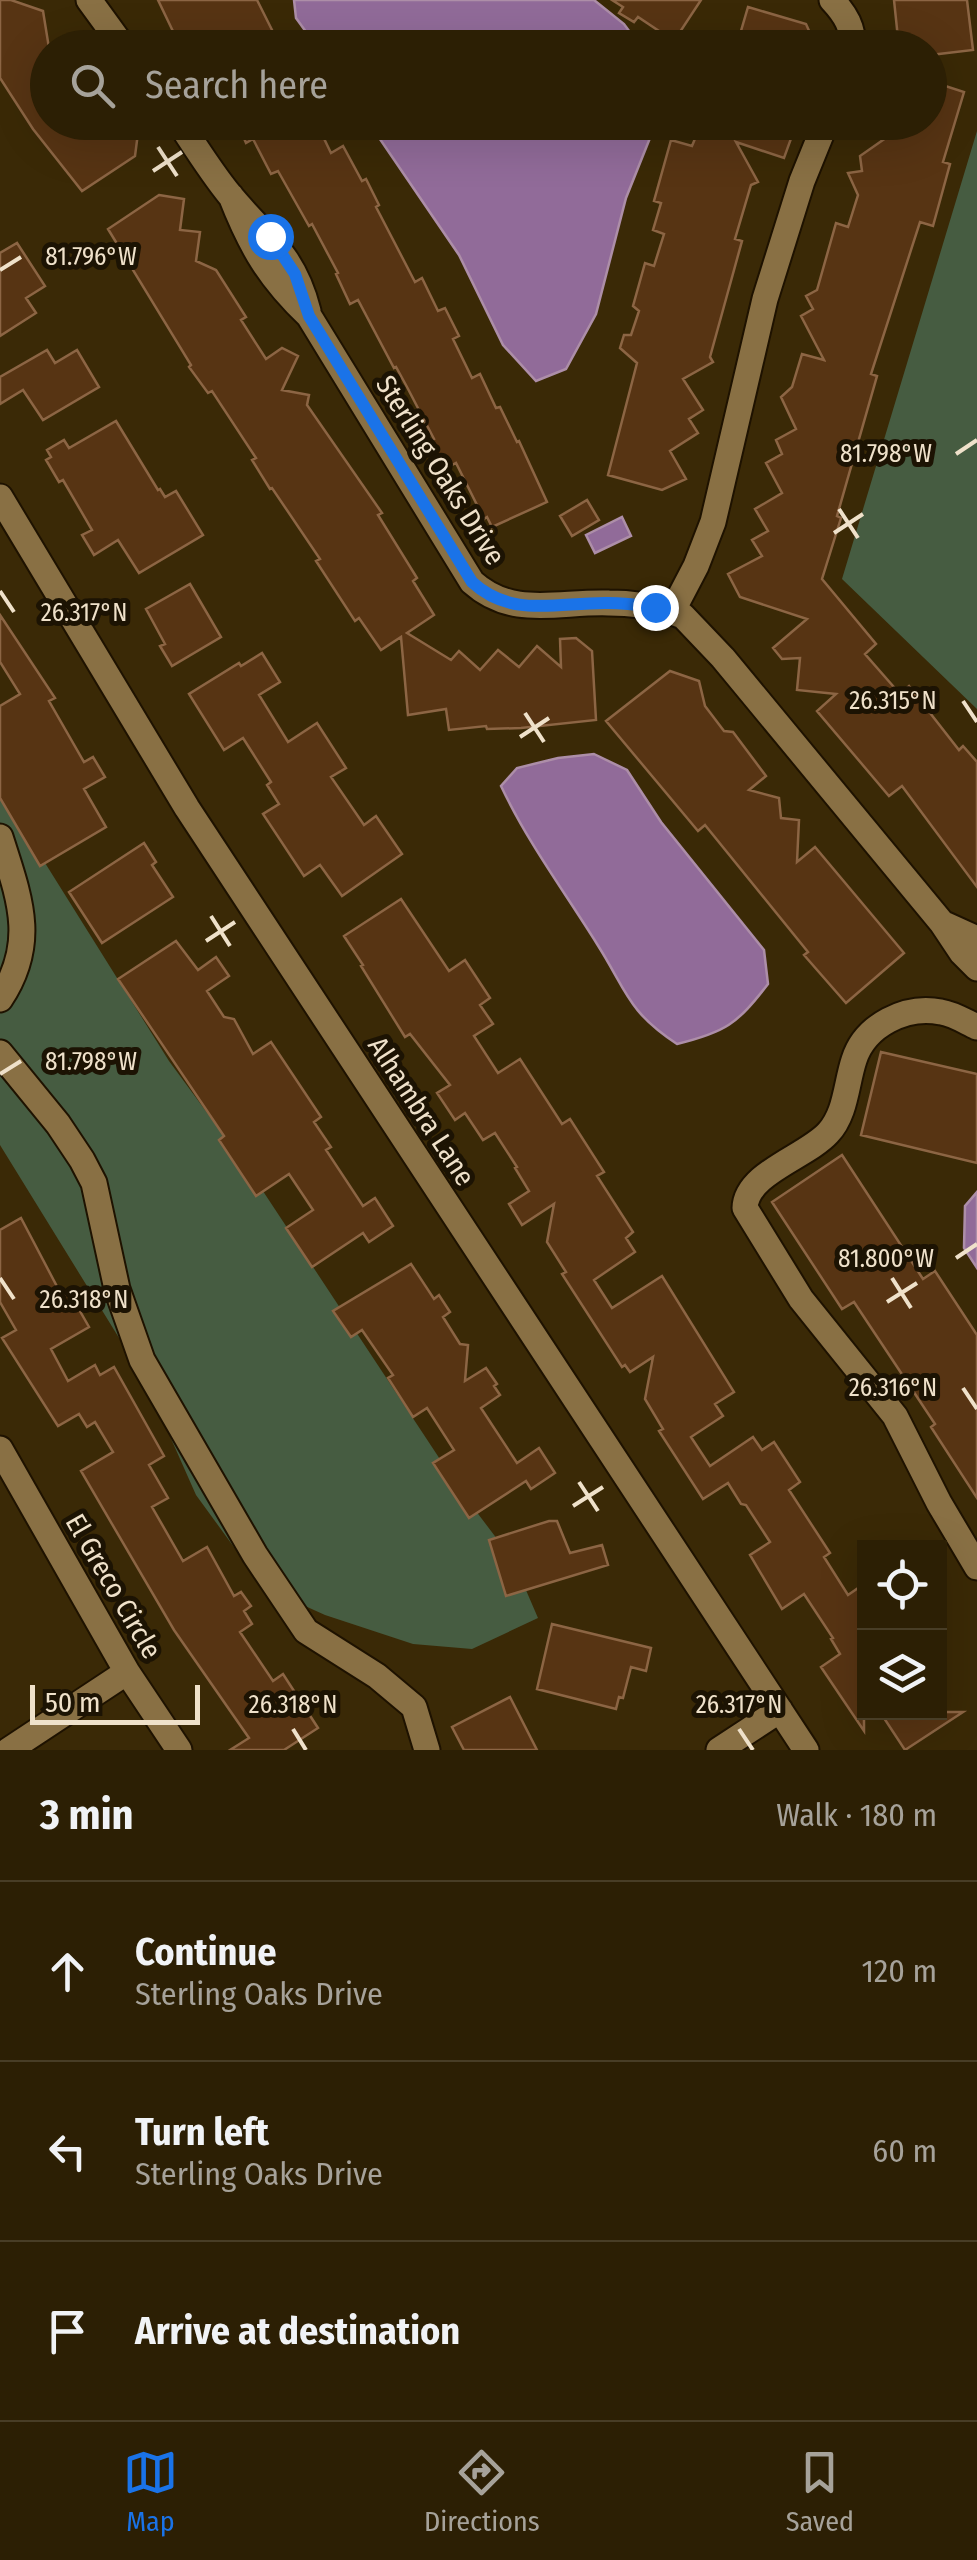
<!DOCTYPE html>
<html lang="en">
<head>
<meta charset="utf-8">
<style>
	body { margin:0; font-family:"Fira Sans Condensed",sans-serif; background:#382c13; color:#f1f3f6 }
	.controls { position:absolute; right:30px; bottom:30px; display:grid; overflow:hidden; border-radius:0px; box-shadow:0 10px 40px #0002 }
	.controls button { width:90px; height:90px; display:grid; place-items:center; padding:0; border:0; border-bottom:2px solid #483d26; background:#2c1f04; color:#f1f3f6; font:50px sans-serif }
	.scale { position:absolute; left:30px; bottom:25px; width:170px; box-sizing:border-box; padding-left:10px; border:5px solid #efe1ca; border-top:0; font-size:28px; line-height:35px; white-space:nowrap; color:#efe1ca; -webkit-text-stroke:8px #1c1303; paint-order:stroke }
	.stop { position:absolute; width:30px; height:30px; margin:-22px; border:8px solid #1a73e8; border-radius:50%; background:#fff }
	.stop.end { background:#1a73e8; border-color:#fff; box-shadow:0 2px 10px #0008 }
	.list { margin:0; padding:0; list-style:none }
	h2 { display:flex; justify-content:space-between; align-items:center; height:130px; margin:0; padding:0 40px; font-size:42px }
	h2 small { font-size:32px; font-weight:400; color:#a6a29a }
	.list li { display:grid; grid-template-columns:65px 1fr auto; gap:30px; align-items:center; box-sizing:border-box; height:180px; padding:0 40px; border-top:2px solid #483d26 }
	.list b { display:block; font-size:38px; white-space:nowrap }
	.list p { margin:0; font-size:32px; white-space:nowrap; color:#a6a29a }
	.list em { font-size:32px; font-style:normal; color:#a6a29a }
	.icon { flex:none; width:55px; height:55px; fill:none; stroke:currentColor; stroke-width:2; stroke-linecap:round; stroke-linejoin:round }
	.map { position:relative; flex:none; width:977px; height:1750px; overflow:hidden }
	.search { position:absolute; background:#2c1f04; box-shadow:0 10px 40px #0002; left:30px; right:30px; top:30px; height:110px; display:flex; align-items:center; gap:25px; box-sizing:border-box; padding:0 35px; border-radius:55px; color:#a6a29a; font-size:38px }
	.sheet { height:670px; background:#2c1f04 }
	nav { display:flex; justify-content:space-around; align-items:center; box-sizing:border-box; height:140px; border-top:2px solid #483d26; background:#2c1f04; font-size:28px; color:#a6a29a }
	nav a { display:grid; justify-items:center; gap:5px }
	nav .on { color:#1a73e8 }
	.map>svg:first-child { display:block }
	.green { fill:#465c41 }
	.water { fill:#916b99; stroke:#ad8ea8; stroke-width:2.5 }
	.building { fill:#573413; stroke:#8c6544; stroke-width:2.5 }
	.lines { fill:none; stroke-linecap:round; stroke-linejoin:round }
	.minor-casing { stroke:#1e1200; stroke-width:29 }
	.minor { stroke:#897044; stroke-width:25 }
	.route { stroke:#1a73e8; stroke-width:12 }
	.ticks { fill:none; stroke:#efe1ca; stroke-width:4 }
	.labels { text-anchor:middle; stroke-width:10; stroke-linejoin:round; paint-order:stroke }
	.street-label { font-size:28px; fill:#efe1ca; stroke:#1c1303 }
	.ticks-label { font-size:25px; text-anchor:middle; fill:#efe1ca; stroke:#1c1303; stroke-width:10; stroke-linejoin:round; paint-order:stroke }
</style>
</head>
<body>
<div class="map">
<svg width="977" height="1750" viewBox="0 0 977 1750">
	<rect width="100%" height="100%" fill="#3a2906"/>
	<path class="green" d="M 977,131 L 977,709 L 842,579 Z
		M 0,791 L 169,1061 L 247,1167 L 463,1494 L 513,1560 L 538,1618 L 472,1649 L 413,1644 L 325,1615 L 263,1587 L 196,1495 L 145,1380 L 0,1145 Z"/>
	<path class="water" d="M 294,0 L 594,0 L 624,24 L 641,47 L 317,47 L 296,18 Z
		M 369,123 L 656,123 L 626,198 L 596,314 L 566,369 L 536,381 L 503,345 L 459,255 Z
		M 622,517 L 631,536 L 595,553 L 586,535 Z
		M 594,754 L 627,770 L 661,822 L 764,950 L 768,984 C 737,1024 726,1032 677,1044 C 627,1011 627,991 597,944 C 564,891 528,843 501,786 L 517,768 L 558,758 Z
		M 977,1192 L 977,1268 L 964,1248 L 965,1206 Z"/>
	<path class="building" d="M 0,0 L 11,0 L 43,11 L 49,48 L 48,122 L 110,122 L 108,130 L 138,133 L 135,156 L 82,191 L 33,129 L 0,78 Z
		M 158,0 L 257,0 L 281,48 L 181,48 Z
		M 612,0 L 701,0 L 674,41 L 638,17 L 634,22 L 619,13 L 623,7 Z
		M 894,0 L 967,0 L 973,50 L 930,55 L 930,48 L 899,48 Z
		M 748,7 L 806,24 L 814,42 L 804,48 L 736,48 Z
		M 930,81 L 964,92 L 943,162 L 950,164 L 933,226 L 920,222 L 871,374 L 877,376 L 837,516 L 841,518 L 822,579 L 876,644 L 865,654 L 900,694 L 909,686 L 959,750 L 963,746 L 977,762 L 977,887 L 902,786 L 889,796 L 817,711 L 836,694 L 797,690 L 800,658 L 782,659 L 773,648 L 807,619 L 740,597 L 728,574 L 762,556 L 752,540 L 768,531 L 755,509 L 782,493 L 766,463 L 782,454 L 776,440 L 796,429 L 781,397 L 792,387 L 802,354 L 824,360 L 801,316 L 813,309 L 806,296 L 817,290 L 836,223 L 848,227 L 858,195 L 848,173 L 862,171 L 860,156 L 890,135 L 883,122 L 930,122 Z
		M 237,122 L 316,122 L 331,153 L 343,146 L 362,181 L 366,179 L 379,205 L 376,207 L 415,282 L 422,278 L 438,311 L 445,308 L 459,336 L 453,339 L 472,378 L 480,374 L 496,408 L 500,407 L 517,442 L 519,441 L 547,502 L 492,527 L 487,517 L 484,519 L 456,463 L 444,469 L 430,441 L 434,439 L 407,387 L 396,367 L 394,368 L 358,300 L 350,304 L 336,274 L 338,273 L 312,224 L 309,226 L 278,171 L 271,174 L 253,139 L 246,143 Z
		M 688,122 L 797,122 L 784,158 L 736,142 L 758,182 L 751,185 L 735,239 L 742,241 L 710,357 L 713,362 L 683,379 L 703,410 L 689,419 L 698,433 L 670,451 L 686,479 L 662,490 L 608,475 L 637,363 L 620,348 L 624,335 L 631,335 L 639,311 L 633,306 L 645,263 L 654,266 L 664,234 L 653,230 L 661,203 L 654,201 L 671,140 L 692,146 L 699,129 L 687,126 Z
		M 159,195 L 184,199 L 180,230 L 200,232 L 196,261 L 216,270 L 246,317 L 241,320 L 266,359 L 282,348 L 298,356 L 282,390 L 309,395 L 307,405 L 382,513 L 378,515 L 417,578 L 413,581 L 434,615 L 407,633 L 451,660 L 459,651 L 480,670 L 498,650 L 519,667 L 537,646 L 561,667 L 560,639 L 576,638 L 592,651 L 596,720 L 521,728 L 487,729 L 486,726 L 449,730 L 446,709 L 408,715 L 401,637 L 381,650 L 359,618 L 355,621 L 316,561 L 320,559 L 272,488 L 270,489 L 252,460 L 256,458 L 212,391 L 208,393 L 189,367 L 191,365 L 108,229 Z
		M 17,243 L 45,286 L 26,298 L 36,313 L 0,336 L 0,253 Z
		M 47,350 L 55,363 L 77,350 L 99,387 L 43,420 L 23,390 L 0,404 L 0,377 Z
		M 116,421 L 158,490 L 160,489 L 165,497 L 176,491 L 203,535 L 139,573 L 118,540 L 94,555 L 82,535 L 92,530 L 63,480 L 59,482 L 46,460 L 51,457 L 47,450 L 64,440 L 69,448 Z
		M 587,500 L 599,520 L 572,536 L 560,516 Z
		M 190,584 L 221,637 L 172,666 L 160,646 L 165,644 L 146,609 Z
		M 0,615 L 55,698 L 49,701 L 84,762 L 93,757 L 105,777 L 84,789 L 106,827 L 40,866 L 0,798 L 0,706 L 20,694 L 0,662 Z
		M 262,653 L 280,682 L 259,695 L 288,742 L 317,723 L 346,768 L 331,777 L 364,825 L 376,816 L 402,854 L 342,896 L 320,865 L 304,876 L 263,814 L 279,804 L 267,785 L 271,782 L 243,738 L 224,750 L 189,694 L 239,663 L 241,666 Z
		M 670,671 L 699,681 L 705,706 L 724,731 L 733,732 L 766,776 L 749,790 L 779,798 L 781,818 L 799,820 L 797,862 L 815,847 L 904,953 L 846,1003 L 804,955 L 808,952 L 705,825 L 698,831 L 606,721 Z
		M 144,843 L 156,862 L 152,865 L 173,897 L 102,943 L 69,892 Z
		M 401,899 L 449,971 L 465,960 L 490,998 L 480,1005 L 493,1024 L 474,1036 L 498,1073 L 520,1059 L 562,1124 L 570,1119 L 604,1172 L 597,1176 L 633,1232 L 626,1238 L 635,1252 L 594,1280 L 612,1308 L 662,1276 L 734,1392 L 715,1404 L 723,1416 L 691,1437 L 710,1466 L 753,1437 L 762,1450 L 774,1442 L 800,1482 L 789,1490 L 830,1553 L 824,1557 L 848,1595 L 864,1584 L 864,1731 L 821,1667 L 840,1654 L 831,1639 L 833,1638 L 804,1594 L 782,1609 L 750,1555 L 770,1542 L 746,1505 L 741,1504 L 728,1483 L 703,1499 L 659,1431 L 663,1429 L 645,1399 L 653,1357 L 630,1372 L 625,1365 L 622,1367 L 562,1274 L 566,1272 L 547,1242 L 554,1204 L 522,1225 L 509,1204 L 529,1191 L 515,1168 L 517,1167 L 495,1133 L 483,1140 L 465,1113 L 455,1120 L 437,1093 L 450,1085 L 410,1034 L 405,1037 L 361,966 L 363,965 L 344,936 Z
		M 176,941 L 198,970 L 216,957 L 229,976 L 207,991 L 224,1017 L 234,1019 L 253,1054 L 271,1042 L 321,1117 L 314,1122 L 331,1147 L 326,1150 L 363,1206 L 375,1198 L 393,1226 L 369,1242 L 363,1233 L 312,1267 L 286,1228 L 313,1210 L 289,1174 L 256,1196 L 219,1140 L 224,1136 L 118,979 Z
		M 881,1052 L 977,1074 L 977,1163 L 861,1135 Z
		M 842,1155 L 923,1279 L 935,1271 L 977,1335 L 977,1498 L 931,1427 L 935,1424 L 854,1302 L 842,1309 L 772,1202 Z
		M 21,1218 L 62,1296 L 69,1292 L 89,1327 L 51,1349 L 68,1381 L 95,1365 L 100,1375 L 114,1367 L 164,1456 L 149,1465 L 168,1498 L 152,1507 L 183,1561 L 207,1547 L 234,1596 L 241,1592 L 251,1606 L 244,1611 L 252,1624 L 240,1632 L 273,1681 L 283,1674 L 318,1728 L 284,1750 L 230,1750 L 249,1738 L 174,1630 L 81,1471 L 113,1452 L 95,1422 L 87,1427 L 79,1414 L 58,1426 L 2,1338 L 16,1330 L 0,1302 L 0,1230 Z
		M 411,1264 L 434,1299 L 439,1295 L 450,1312 L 443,1317 L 460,1344 L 468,1345 L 465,1381 L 486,1368 L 497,1384 L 494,1386 L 500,1395 L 481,1408 L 517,1463 L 539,1448 L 555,1473 L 531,1489 L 526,1481 L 469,1518 L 433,1463 L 454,1450 L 427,1408 L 413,1417 L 388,1378 L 393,1375 L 362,1330 L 351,1337 L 333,1311 Z
		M 549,1521 L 557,1521 L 570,1553 L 602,1545 L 608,1565 L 506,1596 L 489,1540 Z
		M 552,1624 L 651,1648 L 646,1671 L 631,1667 L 623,1698 L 619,1697 L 616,1709 L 537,1689 Z
		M 510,1697 L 537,1750 L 464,1750 L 452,1727 Z
		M 880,1712 L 963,1712 L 905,1750 Z"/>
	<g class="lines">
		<g class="minor-casing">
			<path id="minor" d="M 89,0 L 124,48
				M 832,0 C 846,15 853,27 853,48
				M 179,122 C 195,146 211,172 229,194 C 264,237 293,252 308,311
				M 231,196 C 251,247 269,278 309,316 L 472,582 C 513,619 559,601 609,603 C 630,603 652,606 672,612 L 696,566 L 713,522 L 765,299 L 802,181 L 826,122
				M 0,497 L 187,808 L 806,1750
				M 672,612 L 683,616 L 723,658 L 942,923
				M 0,837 C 19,897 38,942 0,999
				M 977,939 L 942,923 L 962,953 L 977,968
				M 977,1027 C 966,1022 954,1014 941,1012 C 906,1005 865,1025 854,1060 C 846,1084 846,1114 828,1133 C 806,1157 746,1173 745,1208 L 801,1299 L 895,1416 L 939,1503 L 977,1567
				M 0,1053 L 58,1124 L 82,1160 L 94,1183 L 117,1289 L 142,1360 L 255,1555 L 306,1631 L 377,1676 L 414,1707 L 427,1750
				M 0,1449 L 127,1672 L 179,1750
				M 9,1750 L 127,1672
				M 719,1750 L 780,1710"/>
		</g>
		<use href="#minor" class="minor"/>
	</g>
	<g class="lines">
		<path class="route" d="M 270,236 L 295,274 L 309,316 L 472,582 C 512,619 558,602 608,603 C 623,603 640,605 655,607"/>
	</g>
	<path class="ticks" d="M 158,147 L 177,176M 153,171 L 182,152M 0,270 L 21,257M 956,454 L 977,440M 839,509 L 858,538M 834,533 L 863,514M 0,591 L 14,612M 963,701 L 977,722M 525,713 L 544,742M 520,737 L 549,718M 211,916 L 230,946M 206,941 L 235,922M 0,1074 L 21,1061M 956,1258 L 977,1244M 0,1278 L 14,1299M 892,1278 L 911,1308M 887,1302 L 917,1283M 963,1388 L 977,1409M 579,1482 L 598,1511M 573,1506 L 603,1487M 293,1729 L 306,1750M 739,1729 L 753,1750"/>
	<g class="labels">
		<g class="street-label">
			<text transform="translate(441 470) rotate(58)" y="10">Sterling Oaks Drive</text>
			<text transform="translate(422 1111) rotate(57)" y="10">Alhambra Lane</text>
			<text transform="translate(114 1586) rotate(60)" y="10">El Greco Circle</text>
		</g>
	</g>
	<g class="ticks-label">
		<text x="91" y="265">81.796°W</text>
		<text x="886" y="462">81.798°W</text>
		<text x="84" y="621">26.317°N</text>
		<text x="893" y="709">26.315°N</text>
		<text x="91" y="1070">81.798°W</text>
		<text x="886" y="1267">81.800°W</text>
		<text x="84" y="1308">26.318°N</text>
		<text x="893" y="1396">26.316°N</text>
		<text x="293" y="1713">26.318°N</text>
		<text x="739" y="1713">26.317°N</text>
	</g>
</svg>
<div class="controls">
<button><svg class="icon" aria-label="locate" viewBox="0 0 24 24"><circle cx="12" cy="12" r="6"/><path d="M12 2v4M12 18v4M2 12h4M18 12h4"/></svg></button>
<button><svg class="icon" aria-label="layers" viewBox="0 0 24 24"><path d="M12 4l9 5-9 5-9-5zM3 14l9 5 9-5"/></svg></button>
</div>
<div class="scale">50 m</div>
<div class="stop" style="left:270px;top:236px"></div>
<div class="stop end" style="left:655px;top:607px"></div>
<div class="search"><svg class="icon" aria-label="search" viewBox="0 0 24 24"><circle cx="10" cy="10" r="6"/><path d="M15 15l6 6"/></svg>Search here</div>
</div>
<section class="sheet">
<h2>3 min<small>Walk · 180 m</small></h2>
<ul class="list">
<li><svg class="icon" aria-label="ahead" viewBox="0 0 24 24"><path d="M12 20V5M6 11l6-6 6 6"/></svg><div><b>Continue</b><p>Sterling Oaks Drive</p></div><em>120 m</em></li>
<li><svg class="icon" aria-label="left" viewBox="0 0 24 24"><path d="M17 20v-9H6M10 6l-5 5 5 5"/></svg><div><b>Turn left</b><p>Sterling Oaks Drive</p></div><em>60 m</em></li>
<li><svg class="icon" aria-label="arrive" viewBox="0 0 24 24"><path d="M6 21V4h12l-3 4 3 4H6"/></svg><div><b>Arrive at destination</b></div></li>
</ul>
</section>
<nav>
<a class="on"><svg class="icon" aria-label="map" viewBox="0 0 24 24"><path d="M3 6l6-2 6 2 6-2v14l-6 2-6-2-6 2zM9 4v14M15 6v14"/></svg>Map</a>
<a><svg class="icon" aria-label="directions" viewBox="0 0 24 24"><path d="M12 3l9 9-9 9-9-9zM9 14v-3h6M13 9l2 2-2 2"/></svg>Directions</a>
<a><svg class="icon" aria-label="saved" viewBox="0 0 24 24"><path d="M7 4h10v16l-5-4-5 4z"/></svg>Saved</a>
</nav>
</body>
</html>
